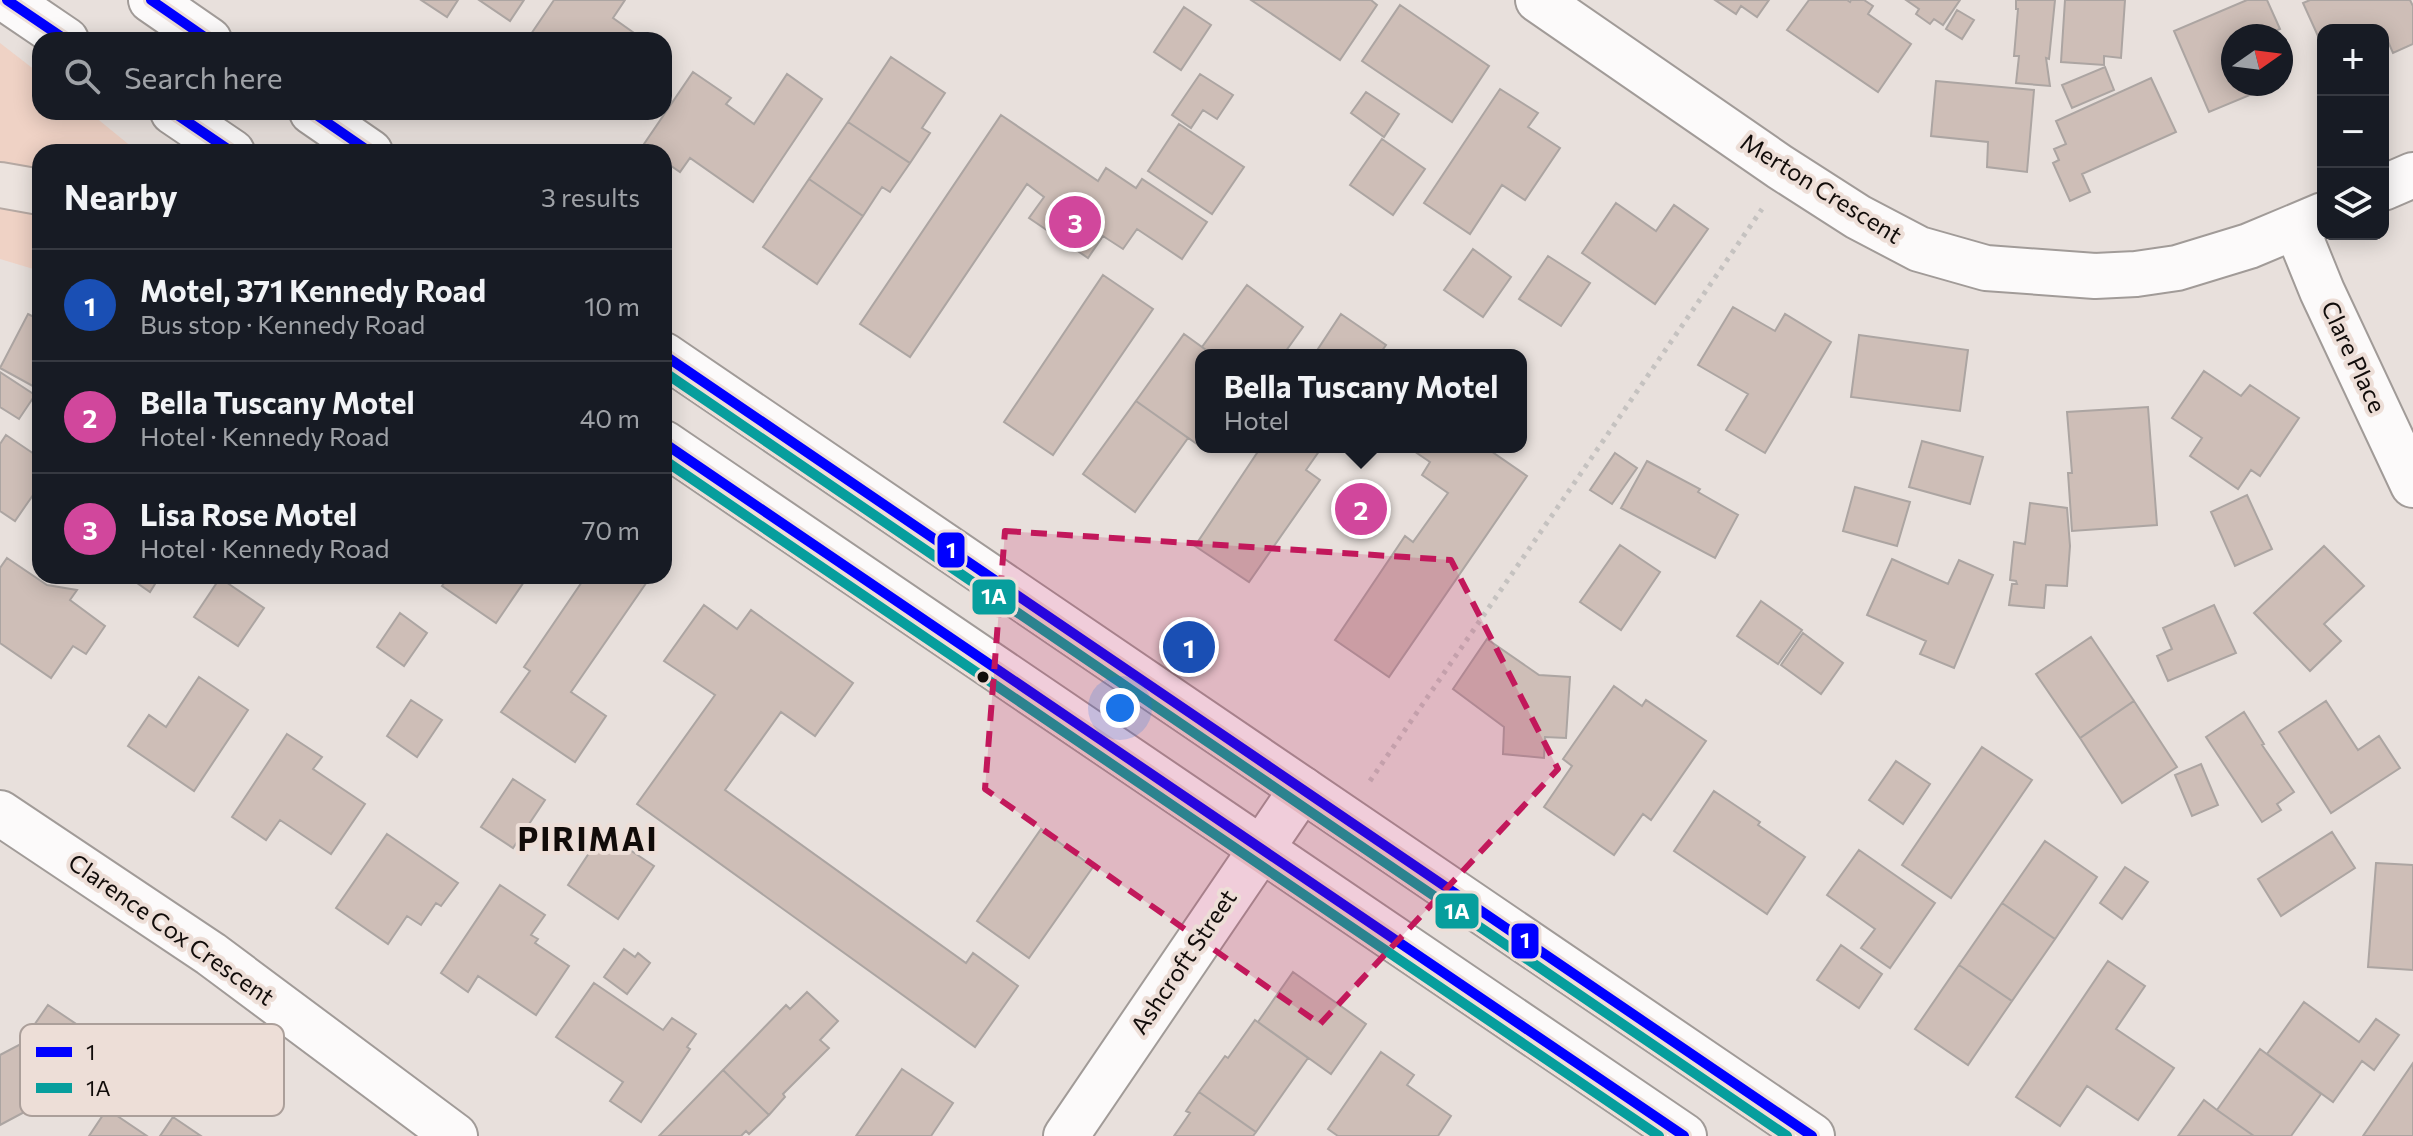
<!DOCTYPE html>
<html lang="en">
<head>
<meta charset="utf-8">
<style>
	body { margin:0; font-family:Commissioner,sans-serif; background:#242831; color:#f1f3f6 }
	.controls { position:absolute; right:24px; top:24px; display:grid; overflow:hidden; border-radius:16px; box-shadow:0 4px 20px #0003 }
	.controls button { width:72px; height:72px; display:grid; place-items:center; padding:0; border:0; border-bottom:2px solid #363941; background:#171b24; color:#f1f3f6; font:40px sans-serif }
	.compass { position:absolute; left:2221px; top:24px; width:72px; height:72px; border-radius:50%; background:#171b24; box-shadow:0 4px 20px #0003; rotate:76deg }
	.you { position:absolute; left:1120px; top:708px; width:28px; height:28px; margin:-20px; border:6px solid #fff; border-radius:50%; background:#1a73e8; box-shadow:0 0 0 12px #1a73e833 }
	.badge { display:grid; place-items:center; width:52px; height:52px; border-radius:50%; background:#aeacad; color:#fff; font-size:26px; font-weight:700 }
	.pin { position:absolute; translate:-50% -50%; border:4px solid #fff; box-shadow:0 2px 8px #0006 }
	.popup { position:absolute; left:1195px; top:349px; width:332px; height:104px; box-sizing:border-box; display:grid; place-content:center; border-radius:16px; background:#171b24; filter:drop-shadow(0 2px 6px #0005); font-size:26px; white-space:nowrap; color:#9ea1a6 }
	.popup b { font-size:30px; color:#f1f3f6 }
	.popup::after { content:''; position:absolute; left:50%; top:100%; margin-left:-16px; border:16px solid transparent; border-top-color:#171b24 }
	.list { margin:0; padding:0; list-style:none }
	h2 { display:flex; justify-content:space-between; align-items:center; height:104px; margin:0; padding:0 32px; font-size:34px }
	h2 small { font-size:26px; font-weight:400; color:#9ea1a6 }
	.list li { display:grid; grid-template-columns:52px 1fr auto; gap:24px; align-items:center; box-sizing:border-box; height:112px; padding:0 32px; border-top:2px solid #363941 }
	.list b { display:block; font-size:30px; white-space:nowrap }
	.list p { margin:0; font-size:26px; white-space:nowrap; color:#9ea1a6 }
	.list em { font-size:26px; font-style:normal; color:#9ea1a6 }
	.icon { flex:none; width:44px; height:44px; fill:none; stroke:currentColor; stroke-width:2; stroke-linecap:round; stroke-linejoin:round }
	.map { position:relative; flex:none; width:2413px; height:1136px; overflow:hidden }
	.search { position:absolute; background:#171b24; box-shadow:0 4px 20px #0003; left:32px; top:32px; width:640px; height:88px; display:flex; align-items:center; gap:20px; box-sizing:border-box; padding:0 28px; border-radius:24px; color:#9ea1a6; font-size:30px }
	.panel { position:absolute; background:#171b24; box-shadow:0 4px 20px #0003; left:32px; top:144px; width:640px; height:440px; border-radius:24px }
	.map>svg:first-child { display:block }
	.green { fill:#efd2c5 }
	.building { fill:#cebeb7; stroke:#aca5a2; stroke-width:2 }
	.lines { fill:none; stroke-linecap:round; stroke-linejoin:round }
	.street-casing { stroke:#a19b98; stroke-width:48 }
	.secondary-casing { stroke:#a19b98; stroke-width:48 }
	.highway-casing { stroke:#b6a9a3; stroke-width:48 }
	.path { stroke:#c5c2c0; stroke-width:5; stroke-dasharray:4 6; stroke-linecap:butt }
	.street { stroke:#fcfafa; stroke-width:44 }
	.secondary { stroke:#fcfafa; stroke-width:44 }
	.highway { stroke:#ece3de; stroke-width:44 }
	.bus-1-casing { stroke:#edded7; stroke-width:16 }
	.bus-2-casing { stroke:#edded7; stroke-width:16 }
	.bus-1 { stroke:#00f; stroke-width:10 }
	.bus-2 { stroke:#079e9d; stroke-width:10 }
	.marked { fill:#c2185b; fill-opacity:0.2; stroke:#c2185b; stroke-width:6; stroke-dasharray:16 10; stroke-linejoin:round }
	.bus-dot { fill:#110c0a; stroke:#edded7; stroke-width:3 }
	.labels { text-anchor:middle; stroke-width:8; stroke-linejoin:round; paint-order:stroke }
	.street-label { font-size:24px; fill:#110c0a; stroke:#edded7 }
	.district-label { font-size:32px; font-weight:bold; letter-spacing:2px; fill:#110c0a; stroke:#edded7 }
	.key { fill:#edded7; stroke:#ab9f9a; stroke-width:2 }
	.key-label { font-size:22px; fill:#110c0a }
	.line-badge { stroke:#edded7; stroke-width:3 }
	.badge-label { font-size:22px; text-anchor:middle; font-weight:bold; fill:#fff }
</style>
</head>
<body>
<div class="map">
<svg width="2413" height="1136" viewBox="0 0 2413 1136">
	<rect width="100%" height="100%" fill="#e8e0dc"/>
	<path class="green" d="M 0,43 L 40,74 L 40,112 L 89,112 L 138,152 L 40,152 L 40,175 L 0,170 Z
		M 0,202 L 40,210 L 40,271 L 0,259 Z"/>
	<path class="building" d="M 421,0 L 458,0 L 447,17 Z
		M 479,0 L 524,0 L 510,21 Z
		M 554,0 L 625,0 L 613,18 L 644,40 L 527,40 Z
		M 1251,0 L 1371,0 L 1377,5 L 1340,60 Z
		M 1715,0 L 1769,0 L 1757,17 L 1741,6 L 1736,14 Z
		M 1809,0 L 1847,0 L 1850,2 L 1851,0 L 1864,0 L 1873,6 L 1868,14 L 1911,44 L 1878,92 L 1787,30 Z
		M 1906,0 L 1960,0 L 1943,25 L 1934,19 L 1930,24 L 1916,14 L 1919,9 Z
		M 2016,0 L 2055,0 L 2049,59 L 2046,58 L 2050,86 L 2016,83 L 2019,56 L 2014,56 L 2018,9 L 2016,9 Z
		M 2065,0 L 2125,0 L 2121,58 L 2104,56 L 2104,65 L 2061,62 Z
		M 2247,0 L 2267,0 L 2280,29 L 2263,36 L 2233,36 L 2233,84 L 2260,84 L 2262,90 L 2209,112 L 2174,31 Z
		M 2310,0 L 2410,0 L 2413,6 L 2413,44 L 2393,53 L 2383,30 L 2323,30 L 2323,47 L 2303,3 Z
		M 1400,5 L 1489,66 L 1452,122 L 1362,61 Z
		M 1184,7 L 1211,25 L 1181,70 L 1154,52 Z
		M 1957,10 L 1974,20 L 1962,39 L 1946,29 Z
		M 891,57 L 945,93 L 922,128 L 930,133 L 910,163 L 848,122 Z
		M 2105,67 L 2114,90 L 2072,108 L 2062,85 Z
		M 693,72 L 731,98 L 726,104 L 754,124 L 787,74 L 822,99 L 753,202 L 690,158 L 680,172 L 664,161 L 664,152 L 650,152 L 642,147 Z
		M 1200,74 L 1233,95 L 1217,119 L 1203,110 L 1191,128 L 1172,115 Z
		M 2151,78 L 2176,132 L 2082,174 L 2090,192 L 2070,201 L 2053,163 L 2059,160 L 2054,149 L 2066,144 L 2056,121 Z
		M 1936,81 L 2034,90 L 2027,172 L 1987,167 L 1988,142 L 1931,136 Z
		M 1500,89 L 1538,113 L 1528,127 L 1560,148 L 1525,200 L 1502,185 L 1470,234 L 1424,203 Z
		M 1366,92 L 1399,114 L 1384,137 L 1351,113 Z
		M 1001,115 L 1098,181 L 1106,168 L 1136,188 L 1142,179 L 1207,222 L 1182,259 L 1137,229 L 1123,249 L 1103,236 L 1088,258 L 1029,218 L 1044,197 L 1027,184 L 910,357 L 860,324 Z
		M 848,122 L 910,163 L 890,192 L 882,187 L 863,216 L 809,179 Z
		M 1179,124 L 1244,167 L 1212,214 L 1148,171 Z
		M 1382,139 L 1425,169 L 1393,215 L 1350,185 Z
		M 809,179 L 863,216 L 817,284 L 763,247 Z
		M 1616,203 L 1656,231 L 1674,205 L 1708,229 L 1655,304 L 1582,253 Z
		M 1473,249 L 1511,277 L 1483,317 L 1444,290 Z
		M 1548,256 L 1590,283 L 1561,326 L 1519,299 Z
		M 1103,275 L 1153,309 L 1053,455 L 1004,422 Z
		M 1247,285 L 1303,327 L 1283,355 L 1213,355 L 1202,347 Z
		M 1733,307 L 1775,331 L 1785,314 L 1831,342 L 1765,453 L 1726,430 L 1748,394 L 1698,365 Z
		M 28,314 L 40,320 L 40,390 L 0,368 Z
		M 1341,314 L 1386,345 L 1379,355 L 1314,355 Z
		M 1184,334 L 1213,355 L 1201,355 L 1201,447 L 1205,447 L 1204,449 L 1136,401 Z
		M 1859,335 L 1968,350 L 1960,411 L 1851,397 Z
		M 2204,371 L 2241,396 L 2250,385 L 2299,418 L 2260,476 L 2251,470 L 2238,489 L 2190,456 L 2202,438 L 2172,418 Z
		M 0,372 L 35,395 L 19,419 L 0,407 Z
		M 1136,401 L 1188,438 L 1135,512 L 1083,474 Z
		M 2148,407 L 2157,525 L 2072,531 L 2068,473 L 2072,473 L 2067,412 Z
		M 6,435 L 40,458 L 40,485 L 15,521 L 0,511 L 0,444 Z
		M 1922,441 L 1983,457 L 1970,504 L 1909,487 Z
		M 1261,447 L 1322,447 L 1306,470 L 1320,480 L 1249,582 L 1195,546 Z
		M 1408,447 L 1485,447 L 1527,476 L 1389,677 L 1335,640 L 1405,536 L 1413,542 L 1448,493 L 1422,475 L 1430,462 Z
		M 1615,453 L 1637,468 L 1612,504 L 1590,490 Z
		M 1647,461 L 1700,489 L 1698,492 L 1738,515 L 1715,558 L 1621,508 Z
		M 1855,487 L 1910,502 L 1897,546 L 1843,531 Z
		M 2247,495 L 2272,549 L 2235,566 L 2211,512 Z
		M 2030,503 L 2067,508 L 2070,546 L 2067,586 L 2046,585 L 2044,608 L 2009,605 L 2012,584 L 2017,584 L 2016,581 L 2010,580 L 2014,542 L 2025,544 Z
		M 1620,545 L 1660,572 L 1621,630 L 1580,602 Z
		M 2324,546 L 2364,586 L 2324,624 L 2341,641 L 2310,671 L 2254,613 Z
		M 7,558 L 47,585 L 77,590 L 70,600 L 105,626 L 86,654 L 73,646 L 51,678 L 0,643 L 0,568 Z
		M 1892,559 L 1948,584 L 1959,560 L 1993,575 L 1954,668 L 1920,654 L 1926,641 L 1867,615 Z
		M 127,576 L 160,576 L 150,592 Z
		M 449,576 L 528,576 L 496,623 L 442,586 Z
		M 586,576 L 651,576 L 571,692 L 606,716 L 575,762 L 501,712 L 530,671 L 524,667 Z
		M 220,578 L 264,608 L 238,646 L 194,617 Z
		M 1761,601 L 1802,630 L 1778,664 L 1737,636 Z
		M 704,605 L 737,629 L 751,610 L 853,683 L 815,736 L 781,712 L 725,790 L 966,963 L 973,953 L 1018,986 L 975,1047 L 637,804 L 715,695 L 664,661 Z
		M 2214,605 L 2236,653 L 2168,681 L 2157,656 L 2172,649 L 2163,628 Z
		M 400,613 L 427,633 L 404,666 L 377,647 Z
		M 1803,633 L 1843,663 L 1821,694 L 1781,665 Z
		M 2091,637 L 2134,701 L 2080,738 L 2036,674 Z
		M 1487,639 L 1539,675 L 1570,677 L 1566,738 L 1545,737 L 1544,758 L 1503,754 L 1504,727 L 1453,689 Z
		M 199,677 L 248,710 L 194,791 L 128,746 L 149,715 L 166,727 Z
		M 1614,686 L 1642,706 L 1646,700 L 1706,741 L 1651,820 L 1643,814 L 1614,855 L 1544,807 L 1572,766 L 1563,759 Z
		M 411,700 L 442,720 L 417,757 L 387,736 Z
		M 2134,701 L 2177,767 L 2122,803 L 2080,738 Z
		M 2326,701 L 2358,750 L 2379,736 L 2400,768 L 2331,813 L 2279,732 Z
		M 2244,712 L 2264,744 L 2262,745 L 2294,792 L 2277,804 L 2281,810 L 2262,822 L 2206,737 Z
		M 287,734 L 322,757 L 313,769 L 365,804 L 331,854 L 280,820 L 266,840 L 232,817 Z
		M 1982,747 L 2032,780 L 1951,898 L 1902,865 Z
		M 1896,761 L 1930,784 L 1903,824 L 1869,800 Z
		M 2201,764 L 2218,805 L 2192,816 L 2175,775 Z
		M 513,779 L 545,800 L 513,848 L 481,827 Z
		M 1714,791 L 1760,822 L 1758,825 L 1805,857 L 1767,914 L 1674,851 Z
		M 1041,829 L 1093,867 L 1029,958 L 977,921 Z
		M 603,832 L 654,866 L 618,919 L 568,885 Z
		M 2332,832 L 2355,868 L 2281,916 L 2258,879 Z
		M 387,834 L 458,883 L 441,906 L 436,903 L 421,925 L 407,916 L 388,944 L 336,908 Z
		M 2045,841 L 2097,877 L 2055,939 L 2002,903 Z
		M 1859,850 L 1935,903 L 1890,968 L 1861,948 L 1875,929 L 1827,895 Z
		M 2376,863 L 2413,865 L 2413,970 L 2368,967 Z
		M 2125,867 L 2148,882 L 2122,919 L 2100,903 Z
		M 500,885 L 545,915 L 531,935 L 538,939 L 535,943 L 569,966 L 536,1015 L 478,976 L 468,992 L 441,973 Z
		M 2002,903 L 2055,939 L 2012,1001 L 1959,965 Z
		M 1841,945 L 1882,974 L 1859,1008 L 1817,980 Z
		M 624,949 L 635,957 L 638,953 L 650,963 L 627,994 L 604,977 Z
		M 2108,961 L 2145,986 L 2116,1029 L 2174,1068 L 2138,1120 L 2087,1086 L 2060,1126 L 2016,1097 Z
		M 1959,965 L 2012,1001 L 1968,1065 L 1915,1029 Z
		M 1293,972 L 1366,1024 L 1331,1074 L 1258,1022 Z
		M 594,983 L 663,1030 L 672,1018 L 696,1034 L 687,1047 L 690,1049 L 641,1122 L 610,1101 L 623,1082 L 556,1037 Z
		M 807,992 L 838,1021 L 820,1040 L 829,1048 L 783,1094 L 785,1097 L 769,1115 L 723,1070 L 786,1005 L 790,1009 Z
		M 2304,1002 L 2359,1042 L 2376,1019 L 2399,1035 L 2374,1070 L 2362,1061 L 2333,1102 L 2267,1054 Z
		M 48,1005 L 100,1040 L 64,1091 L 0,1125 L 0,1055 L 21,1044 Z
		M 1255,1020 L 1308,1058 L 1256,1132 L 1199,1092 L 1225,1056 L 1228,1058 Z
		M 2260,1049 L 2321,1094 L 2291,1136 L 2254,1136 L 2217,1110 Z
		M 1381,1052 L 1414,1075 L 1407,1085 L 1451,1116 L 1438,1136 L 1338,1136 L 1328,1129 Z
		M 2413,1063 L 2413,1136 L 2363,1136 Z
		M 902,1069 L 953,1103 L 931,1136 L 856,1136 Z
		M 723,1070 L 769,1115 L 749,1134 L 746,1131 L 741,1136 L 659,1136 Z
		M 1199,1092 L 1256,1132 L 1253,1136 L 1174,1136 L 1190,1113 L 1186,1111 Z
		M 2204,1100 L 2217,1110 L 2254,1136 L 2178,1136 Z
		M 107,1109 L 147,1136 L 89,1136 Z
		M 173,1117 L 201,1136 L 160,1136 Z"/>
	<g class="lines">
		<g class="street-casing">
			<path id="street" d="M 1538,0 L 1780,167 L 1858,217 L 1919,249 L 1986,268 L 2095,276 L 2136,274 L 2177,268 L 2249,246 L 2323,215
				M 2383,188 L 2413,175
				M 2296,227 L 2322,291 L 2413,485
				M 0,813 L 211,954 L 455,1136
				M 1066,1136 L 1302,789"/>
		</g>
		<g class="secondary-casing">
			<path id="secondary" d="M 7,0 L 66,40
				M 151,0 L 209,40
				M 173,112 L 232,152
				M 312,112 L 370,152
				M 664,355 L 1812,1136
				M 664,443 L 1684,1136"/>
		</g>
		<g class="highway-casing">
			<path id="highway" d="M 0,185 L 40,192"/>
		</g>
		<path class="path" d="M 1370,781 L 1762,209"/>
		<use href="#street" class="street"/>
		<use href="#secondary" class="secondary"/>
		<use href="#highway" class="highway"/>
		<g class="bus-1-casing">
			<path id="bus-1" d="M 7,0 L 66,40
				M 151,0 L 209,40
				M 173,112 L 232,152
				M 312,112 L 370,152
				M 664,355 L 1812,1136
				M 664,443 L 1684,1136"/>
		</g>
		<g class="bus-2-casing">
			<path id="bus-2" d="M 664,372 L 1787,1136
				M 664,460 L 1659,1136"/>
		</g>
		<use href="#bus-1" class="bus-1"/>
		<use href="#bus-2" class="bus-2"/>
	</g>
	<path class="marked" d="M 1005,531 L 1451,560 L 1558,769 L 1320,1024 L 985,789 Z"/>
	<circle class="bus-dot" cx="983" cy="677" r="7"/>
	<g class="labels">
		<g class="street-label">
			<text transform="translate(1821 189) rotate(32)" y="8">Merton Crescent</text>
			<text transform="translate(2353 357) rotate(65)" y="8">Clare Place</text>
			<text transform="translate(171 930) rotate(35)" y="8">Clarence Cox Crescent</text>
			<text transform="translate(1184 962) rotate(-56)" y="8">Ashcroft Street</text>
		</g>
		<g class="district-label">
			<text x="588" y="851">PIRIMAI</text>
		</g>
	</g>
	<rect x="20" y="1024" width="264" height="92" rx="12" class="key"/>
	<rect x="36" y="1047" width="36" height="10" fill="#00f"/>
	<rect x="36" y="1083" width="36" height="10" fill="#079e9d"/>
	<g class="key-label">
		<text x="86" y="1060">1</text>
		<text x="86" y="1096">1A</text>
	</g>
	<g class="line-badge">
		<rect x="936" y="531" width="30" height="38" rx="8" fill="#00f"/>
		<rect x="971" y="578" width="46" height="38" rx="8" fill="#079e9d"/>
		<rect x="1434" y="892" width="46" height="38" rx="8" fill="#079e9d"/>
		<rect x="1510" y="922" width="30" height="38" rx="8" fill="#00f"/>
	</g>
	<g class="badge-label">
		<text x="951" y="558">1</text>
		<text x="994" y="604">1A</text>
		<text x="1457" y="919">1A</text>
		<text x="1525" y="948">1</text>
	</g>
</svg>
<div class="controls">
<button>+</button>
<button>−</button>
<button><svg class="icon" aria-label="layers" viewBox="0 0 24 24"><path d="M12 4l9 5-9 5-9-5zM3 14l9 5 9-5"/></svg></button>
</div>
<svg class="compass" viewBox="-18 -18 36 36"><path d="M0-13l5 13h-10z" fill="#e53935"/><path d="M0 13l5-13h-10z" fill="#9ea1a6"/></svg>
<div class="you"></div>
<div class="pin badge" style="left:1189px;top:647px;background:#1a4fb4">1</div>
<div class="pin badge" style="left:1361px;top:509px;background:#d1479c">2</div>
<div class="popup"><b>Bella Tuscany Motel</b>Hotel</div>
<div class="pin badge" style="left:1075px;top:222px;background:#d1479c">3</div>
<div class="search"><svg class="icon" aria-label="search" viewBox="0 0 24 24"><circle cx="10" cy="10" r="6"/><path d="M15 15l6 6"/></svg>Search here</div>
<section class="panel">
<h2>Nearby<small>3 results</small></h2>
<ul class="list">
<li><span class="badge" style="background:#1a4fb4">1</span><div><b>Motel, 371 Kennedy Road</b><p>Bus stop · Kennedy Road</p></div><em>10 m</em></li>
<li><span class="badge" style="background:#d1479c">2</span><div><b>Bella Tuscany Motel</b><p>Hotel · Kennedy Road</p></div><em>40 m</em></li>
<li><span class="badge" style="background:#d1479c">3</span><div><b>Lisa Rose Motel</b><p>Hotel · Kennedy Road</p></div><em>70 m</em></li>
</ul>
</section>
</div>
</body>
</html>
